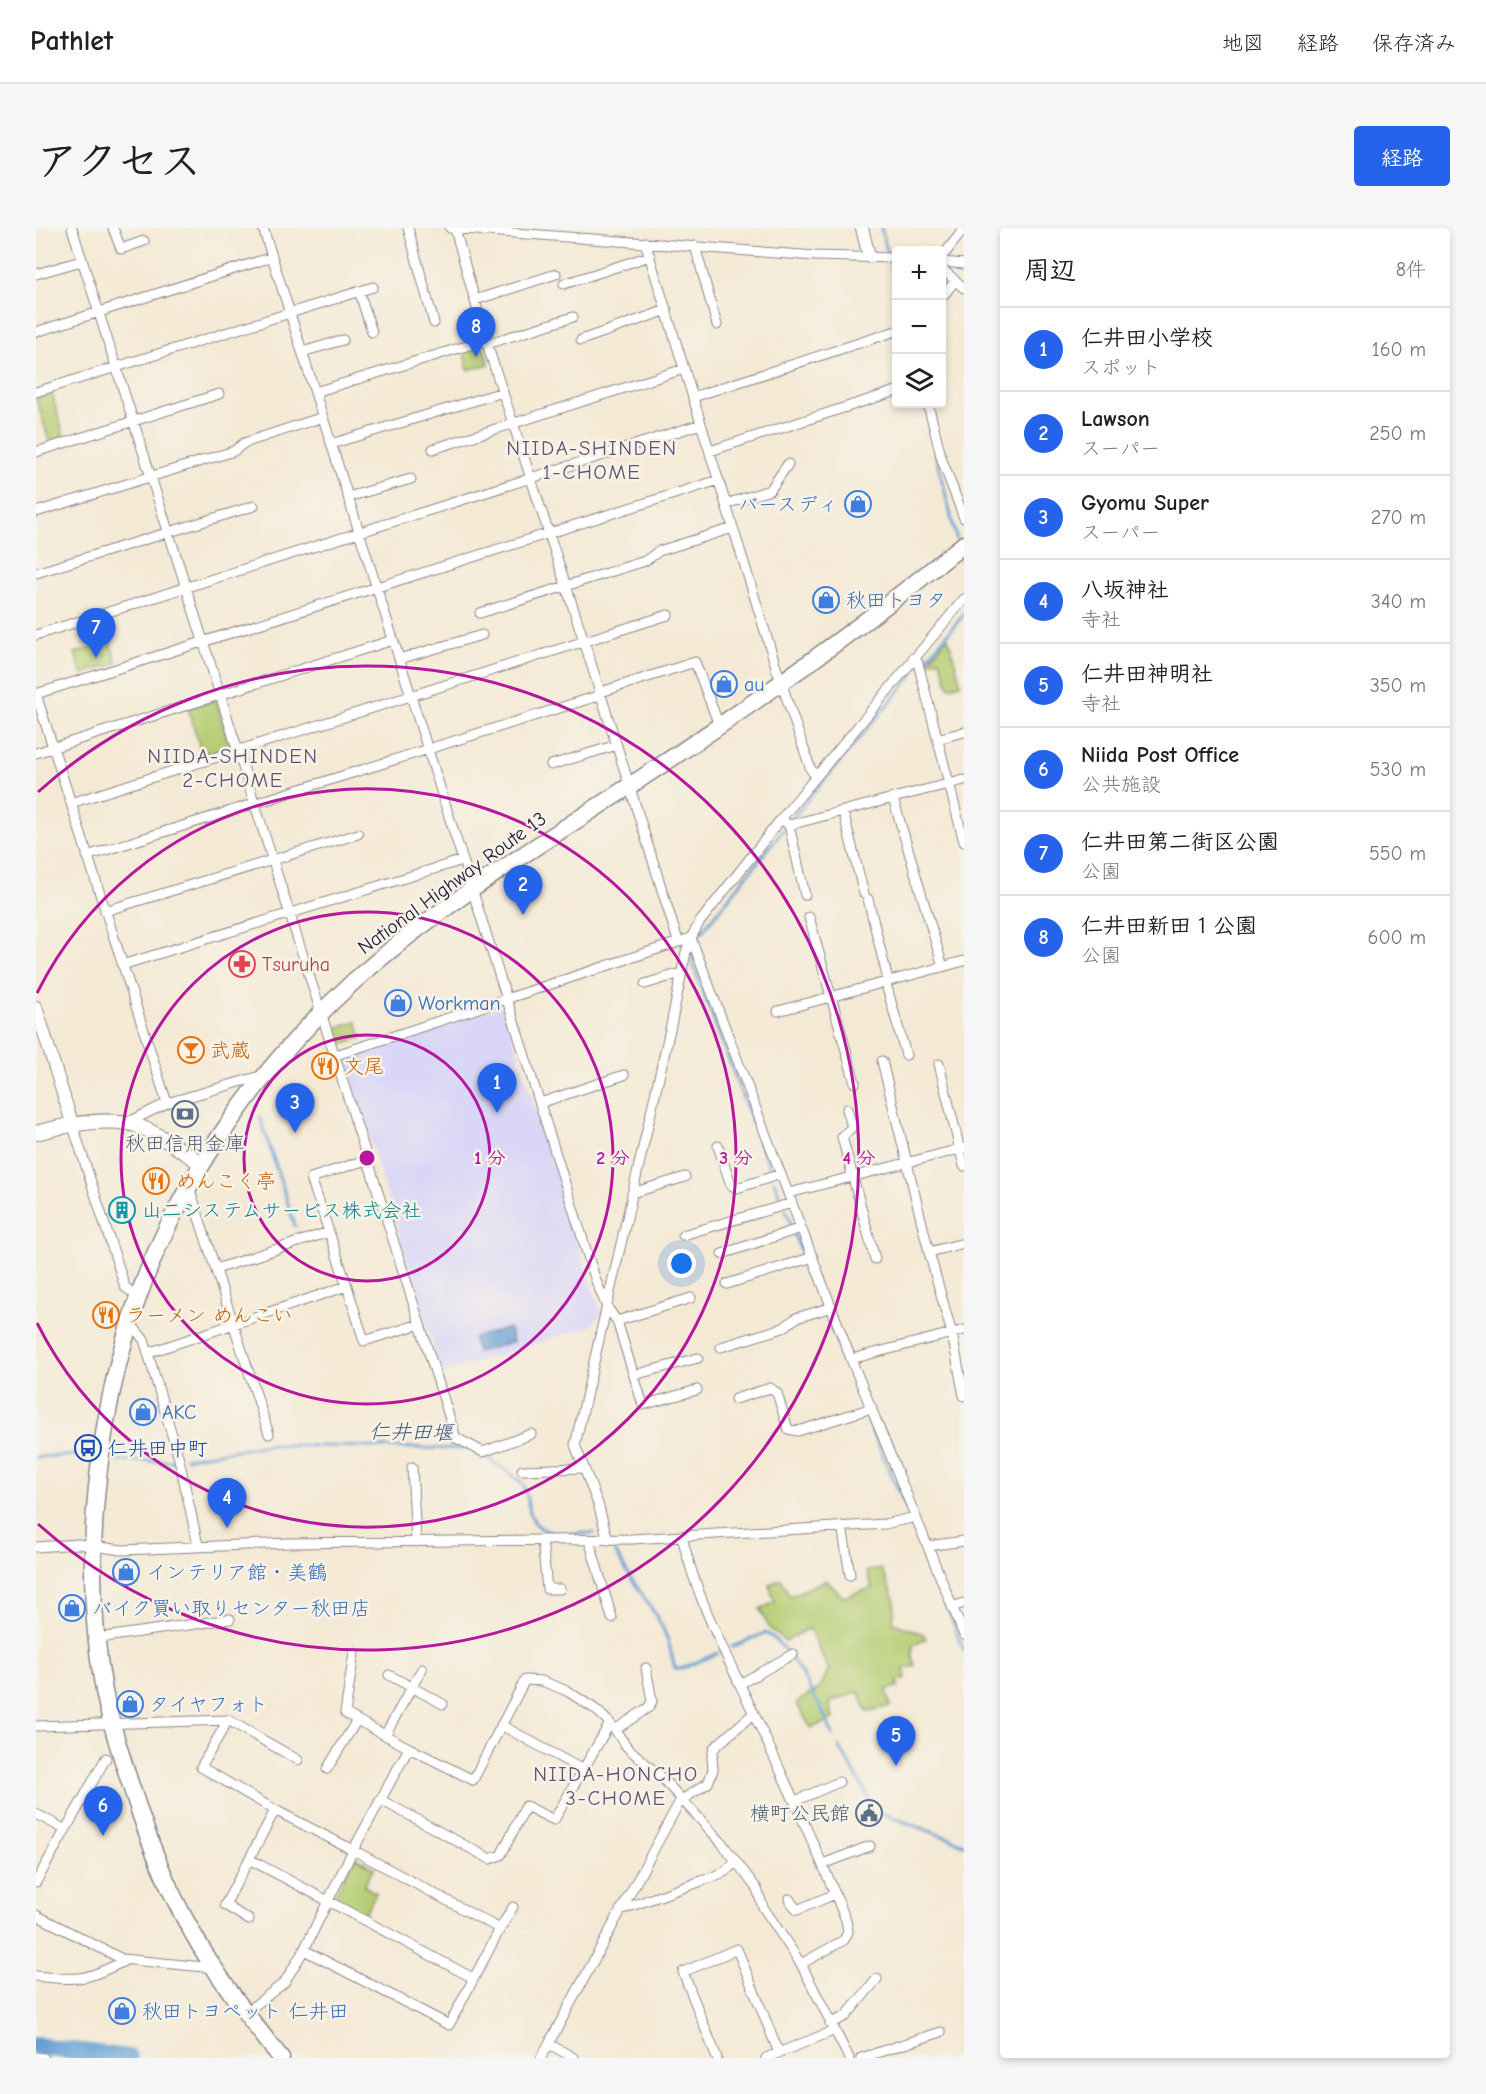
<!DOCTYPE html>
<html lang="ja">
<meta charset="utf-8">
<style>
:root{--surface:#fff;--page:#f6f6f6;--text:#202124;--muted:#757577;--line:#e0e0e0;--accent:#2563eb}
body{margin:0;font-family:"Comic Neue","Klee One",sans-serif;background:var(--page);color:var(--text)}
.controls{position:absolute;right:18px;top:18px;display:grid;overflow:hidden;border-radius:6px;box-shadow:0 3px 9px #0003}
.controls button{width:54px;height:54px;display:grid;place-items:center;padding:0;border:0;border-bottom:2px solid var(--line);background:var(--surface);color:var(--text);font:30px sans-serif}
.you{position:absolute;left:646px;top:1036px;width:21px;height:21px;margin:-15px;border:4px solid #fff;border-radius:50%;background:#1a73e8;box-shadow:0 0 0 9px #1a73e833}
.badge{display:grid;place-items:center;width:39px;height:39px;border-radius:50%;background:var(--accent);color:#fff;font-size:20px;font-weight:700}
.pin{position:absolute;translate:-50% -50px;filter:drop-shadow(0 2px 3px #0008)}
.pin::after{content:'';position:absolute;top:32px;width:21px;height:18px;background:inherit;clip-path:polygon(0 0,100% 0,50% 100%)}
.list{margin:0;padding:0;list-style:none}
h2{display:flex;justify-content:space-between;align-items:center;height:78px;margin:0;padding:0 24px;font-size:26px}
h2 small{font-size:20px;font-weight:400;color:var(--muted)}
.list li{display:grid;grid-template-columns:39px 1fr auto;gap:18px;align-items:center;box-sizing:border-box;height:84px;padding:0 24px;border-top:2px solid var(--line)}
.list b{display:block;font-size:22px;white-space:nowrap}
.list p{margin:0;font-size:20px;white-space:nowrap;color:var(--muted)}
.list em{font-size:20px;font-style:normal;color:var(--muted)}
.icon{flex:none;width:33px;height:33px;fill:none;stroke:currentColor;stroke-width:2;stroke-linecap:round;stroke-linejoin:round}
.map{position:relative;flex:none;width:928px;height:1830px;overflow:hidden;border-radius:6px}
header{display:flex;align-items:center;gap:36px;box-sizing:border-box;height:84px;padding:0 30px;background:var(--surface);border-bottom:2px solid var(--line)}
header strong{font-size:28px}
nav{display:flex;gap:33px;margin-inline-start:auto;font-size:21px}
.intro{display:flex;align-items:center;justify-content:space-between;box-sizing:border-box;height:144px;padding:0 36px}
h1{margin:0;font-size:42px}
.button{padding:15px 27px;border-radius:6px;background:var(--accent);color:#fff;font-size:21px;font-weight:700}
main{display:flex;gap:36px;padding:0 36px}
aside{flex:1;background:var(--surface);border-radius:6px;box-shadow:0 3px 9px #0003}
.map>svg:first-child{display:block}
.built{fill:#d9d6f7}
.green{fill:#b6ce73;stroke:#6c7857;stroke-width:1.5}
.water{fill:#659fd4;stroke:#446088;stroke-width:1.5}
.lines{fill:none;stroke-linecap:round;stroke-linejoin:round}
.stream{stroke:#659fd4;stroke-width:3}
.river{stroke:#659fd4;stroke-width:18}
.street-casing{stroke:#8b8688;stroke-width:11}
.secondary-casing{stroke:#8b8688;stroke-width:14}
.primary-casing{stroke:#8b8688;stroke-width:16}
.highway-casing{stroke:#8b8688;stroke-width:19}
.street{stroke:#fff;stroke-width:9}
.secondary{stroke:#fff;stroke-width:12}
.primary{stroke:#fff;stroke-width:14}
.highway{stroke:#fff;stroke-width:16}
.ring{fill:none;stroke:#b5179e;stroke-width:3}
.labels{text-anchor:middle;dominant-baseline:central;stroke-width:5;stroke-linejoin:round;paint-order:stroke}
.shop-label{font-size:20px;fill:#366cbe;stroke:#f7f3e8;text-anchor:start}
.street-label{font-size:20px;fill:#22223b;stroke:#f7f3e8}
.health-label{font-size:20px;fill:#be3a42;stroke:#f7f3e8;text-anchor:start}
.food-label{font-size:20px;fill:#c56008;stroke:#f7f3e8;text-anchor:start}
.service-label{font-size:20px;fill:#4e5e75;stroke:#f7f3e8}
.culture-label{font-size:20px;fill:#0d838f;stroke:#f7f3e8;text-anchor:start}
.transit-label{font-size:20px;fill:#164399;stroke:#f7f3e8;text-anchor:start}
.neighbourhood-label{font-size:21px;letter-spacing:1.5px;fill:#635374;stroke:#f7f3e8}
.water-label{font-size:21px;font-style:italic;fill:#3d5478;stroke:#f7f3e8}
.centre{fill:#b5179e;stroke:#f7f3e8;stroke-width:3}
.ring-label{font-size:18px;text-anchor:middle;font-weight:bold;fill:#b5179e;stroke:#f7f3e8;stroke-width:5;stroke-linejoin:round;paint-order:stroke}
</style>
<header>
<strong>Pathlet</strong>
<nav><a>地図</a><a>経路</a><a>保存済み</a></nav>
</header>
<div class="intro"><h1>アクセス</h1><a class="button">経路</a></div>
<main>
<div class="map">
<svg width="928" height="1830" viewBox="0 0 928 1830">
<rect width="100%" height="100%" fill="#f7f3e8"/>
<filter id="ink" filterUnits="userSpaceOnUse"><feTurbulence type="fractalNoise" baseFrequency=".0167" numOctaves="2"/><feDisplacementMap in="SourceGraphic" scale="12" xChannelSelector="R" yChannelSelector="G"/><feConvolveMatrix kernelMatrix="1 2 1 2 8 2 1 2 1" color-interpolation-filters="sRGB"/></filter>
<filter id="wash" filterUnits="userSpaceOnUse"><feTurbulence type="fractalNoise" baseFrequency=".008" numOctaves="4" result="noise"/><feDisplacementMap in="SourceGraphic" scale="24" xChannelSelector="R" yChannelSelector="G"/><feGaussianBlur stdDeviation="1.35" result="paint"/><feColorMatrix in="noise" values="0 0 0 0 0 0 0 0 0 0 0 0 0 0 0 0 0 1.4 0 .05"/><feComposite in="paint" operator="in"/></filter>
<g filter="url(#wash)">
<rect width="100%" height="100%" fill="#f4e9d4"/>
<path class="built" d="M467 778 565 1086 555 1098 406 1145 308 828Z"/>
<path class="green" d="M443 117 449 122 453 136 432 142 427 122Z
M16 165 28 209 13 213 0 170Z
M912 409 925 456 913 459 904 431 890 436Z
M74 414 81 435 46 446 39 425Z
M180 472 193 518 166 526 152 480Z
M321 794 326 810 302 817 297 801Z
M845 1340 859 1373 857 1395 888 1406 890 1411 877 1417 876 1428 879 1438 868 1441 870 1450 861 1454 863 1458 850 1462 855 1478 831 1484 823 1464 794 1474 797 1491 775 1500 760 1475 782 1461 793 1442 773 1400 749 1413 733 1400 724 1381 739 1374 733 1357 745 1351 754 1368 790 1352 807 1369 836 1360 831 1343Z
M319 1629 338 1640 328 1658 340 1665 328 1687 297 1670Z"/>
<path class="water" d="M473 1100 477 1114 441 1124 437 1110Z"/>
<g class="lines">
<path class="stream" d="M845 0 852 27
M854 33 860 60
M899 223 921 313
M924 325 928 341
M888 434 928 386
M756 591 878 445
M664 706 747 602
M655 732 735 944
M224 889 259 998
M738 953 747 975
M750 982 756 998
M758 1007 766 1025
M769 1035 783 1069
M790 1088 824 1169
M830 1190 871 1281
M446 1226C459 1238 476 1243 487 1257 492 1264 491 1276 494 1284 501 1312 534 1305 558 1305
M0 1229 45 1227
M150 1230 234 1217 431 1221
M80 1233H138
M577 1319C592 1352 620 1379 632 1413 635 1422 636 1431 639 1440L645 1441 682 1425
M895 1338 928 1423
M696 1419 729 1405C751 1412 788 1484 797 1507
M803 1518 834 1572 845 1585 928 1616"/>
<path class="river" d="M0 1818 93 1830"/>
</g>
</g>
<g filter="url(#ink)">
<g class="lines">
<defs>
<path id="street" d="M36 0 420 1210 447 1224 495 1206
M77 0 85 21 108 13
M227 0 560 1053 571 1079 581 1093 607 1177 661 1162
M372 0 398 95
M414 0 779 28 860 30
M419 1 451 116 548 413 642 713
M609 14 741 442 775 542 780 548
M659 18 681 97
M906 29 928 1
M906 34 928 36
M906 41 928 60
M0 46 45 33
M528 56 614 28
M323 63 336 104
M906 69 919 53
M439 72 520 46
M0 104 236 29
M545 112 631 82
M451 116 537 89
M266 124 307 112
M0 164 337 59
M279 164 450 112
M657 169 860 103
M892 176 906 232 928 290
M295 216 467 164
M397 221 648 141
M674 223 860 163
M0 224 183 166
M312 269 375 251
M690 276 734 262 752 236
M0 284 198 223 208 215 287 189
M0 345 218 278
M444 385 609 333 623 323 697 300
M0 407 665 196
M877 430 882 435 928 614
M363 431 446 407
M565 464 659 434 683 497
M0 466 683 252
M0 466 131 875
M901 511 928 504
M0 525 357 412
M515 537 581 517
M857 570 928 552
M35 575 632 387
M807 583 828 666
M749 594 753 597 769 667
M753 597 857 570 907 739
M51 628 565 467
M832 671 852 752
M69 683 322 606
M773 689 819 855
M86 737 427 632
M609 756 645 745
M850 756 870 827
M742 783 928 733
M300 827 655 710 815 1131 928 1407
M846 833 893 1024 928 1015
M903 836 928 938
M504 875 588 847
M811 881 816 899 806 909 839 1031
M36 895 89 1059 103 1070
M91 895 131 875 228 847
M682 918 695 957 701 960 745 946
M153 959 233 1206
M596 965 649 949
M753 965 928 920
M647 1007 756 975
M893 1024 916 1106 928 1168
M686 1026 765 1000
M180 1041 293 1004
M691 1056 777 1029
M311 1058 275 950 333 931
M581 1093 655 1070
M95 1096 108 1112 112 1125 143 1231 162 1317
M685 1119 747 1100 760 1090 796 1079
M112 1125 311 1058 328 1113 384 1096
M815 1131 928 1102
M598 1147 662 1130
M699 1171 734 1160 741 1165 752 1201 762 1203 836 1180
M376 1239 380 1314
M486 1242 548 1240
M806 1298 814 1347
M646 1308C660 1370 691 1429 718 1486 750 1554 781 1622 810 1692L812 1704 808 1712 765 1736 813 1830
M506 1312 511 1361H524
M553 1312 576 1390
M572 1312 562 1276 539 1217 635 797 650 724 655 710 663 695 745 591 928 371
M892 1318 928 1313
M0 1319 42 1316 86 1322 254 1315 596 1311 849 1296 880 1289
M916 1379 928 1375
M62 1410 194 1391
M318 1425 309 1485 321 1492
M353 1447 407 1476
M704 1456 757 1426
M192 1492 262 1532
M465 1497 547 1542
M0 1498 192 1492 165 1539 239 1582 317 1622 373 1520 321 1492 291 1541
M579 1502 613 1479 616 1473 610 1440
M349 1507 386 1441
M373 1520 437 1552 489 1452 506 1453 531 1463 559 1481 574 1495 591 1519 626 1550 686 1615 721 1661 727 1679 765 1736
M345 1572 454 1631 465 1627 490 1578 518 1592 574 1495
M759 1573 803 1554
M0 1586 28 1601
M317 1622 464 1701 413 1797 268 1722Z
M213 1631 437 1750
M787 1636 834 1618
M0 1654 70 1530
M753 1671 761 1682 799 1666
M584 1682 677 1649 690 1643 700 1633
M0 1687 86 1731 178 1740
M213 1692 189 1677 239 1582
M464 1701 477 1679
M0 1748C44 1753 51 1752 90 1732
M209 1785 248 1755 268 1722
M794 1796 810 1788 841 1751
M513 1816 538 1830
M0 1829 8 1830
M505 1830 644 1573 672 1555 677 1542 676 1529 678 1520 718 1485
M681 1830 647 1744 701 1721 743 1825
M730 1830 797 1803
M825 1830 905 1804"/>
<path id="secondary" d="M826 0 833 29
M0 779 36 895"/>
<path id="primary" d="M0 905C29 897 62 890 92 895 118 901 144 922 166 936"/>
<path id="highway" d="M245 1830C210 1787 176 1742 150 1693 128 1653 112 1610 98 1567 87 1533 75 1499 68 1463 40 1312 67 1123 138 986 182 900 245 820 316 755 400 679 500 619 595 557 710 482 822 402 928 316"/>
</defs>
<use href="#street" class="street-casing"/>
<use href="#secondary" class="secondary-casing"/>
<use href="#primary" class="primary-casing"/>
<use href="#highway" class="highway-casing"/>
<use href="#street" class="street"/>
<use href="#secondary" class="secondary"/>
<use href="#primary" class="primary"/>
<use href="#highway" class="highway"/>
</g>
</g>
<g class="ring">
<circle cx="331" cy="930" r="123"/>
<circle cx="331" cy="930" r="246"/>
<path d="M1 765A369 369 0 1 1 1 1095"/>
<path d="M2 564A492 492 0 1 1 2 1296"/>
</g>
<defs>
<symbol id="shop-ring" viewBox="-11 -11 22 22"><circle r="9.5" fill="#f7f3e8" stroke="#3f7fe0" stroke-width="1.5"/><path d="M-5-2.5h2.3a2.7 3.5 0 0 1 5.4 0H5L5.5 6h-11ZM-1.5-2.5h3a1.5 2.3 0 0 0-3 0Z" fill="#3f7fe0"/></symbol>
<symbol id="pharmacy-ring" viewBox="-11 -11 22 22"><circle r="9.5" fill="#f7f3e8" stroke="#e0444e" stroke-width="1.5"/><path d="M-2-6h4v4h4v4h-4v4h-4v-4h-4v-4h4Z" fill="#e0444e"/></symbol>
<symbol id="bar-ring" viewBox="-11 -11 22 22"><circle r="9.5" fill="#f7f3e8" stroke="#e8710a" stroke-width="1.5"/><path d="M-6-5H6L.8 .8V4.5H3.5V6h-7V4.5H-.8V.8Z" fill="#e8710a"/></symbol>
<symbol id="restaurant-ring" viewBox="-11 -11 22 22"><circle r="9.5" fill="#f7f3e8" stroke="#e8710a" stroke-width="1.5"/><path d="M-5-6h1v4h1v-4h1v4h1v-4h1v5L-1.5 .5V6h-2V.5L-5-1ZM5-6V6H3V1.5H1.5Q1.5-4 5-6Z" fill="#e8710a"/></symbol>
<symbol id="bank-ring" viewBox="-11 -11 22 22"><circle r="9.5" fill="#f7f3e8" stroke="#5c6f8a" stroke-width="1.5"/><path d="M-6-4H6V4H-6ZM0-2.3a2.3 2.3 0 1 0 0 4.6a2.3 2.3 0 1 0 0-4.6Z" fill="#5c6f8a"/></symbol>
<symbol id="building-ring" viewBox="-11 -11 22 22"><circle r="9.5" fill="#f7f3e8" stroke="#0f9aa8" stroke-width="1.5"/><path d="M-4-6H4V6H1V3H-1V6H-4ZM-2.5-4.3h1.7v1.8h-1.7ZM.8-4.3h1.7v1.8H.8ZM-2.5-1h1.7V.8h-1.7ZM.8-1h1.7V.8H.8Z" fill="#0f9aa8"/></symbol>
<symbol id="bus-ring" viewBox="-11 -11 22 22"><circle r="9.5" fill="#f7f3e8" stroke="#1a4fb4" stroke-width="1.5"/><path d="M-5-6H5V4H4V6H2V4H-2V6H-4V4H-5ZM-3.5-4V0h7V-4ZM-3.5 1.2v1.5H-2V1.2ZM2 1.2v1.5H3.5V1.2Z" fill="#1a4fb4"/></symbol>
<symbol id="civic-ring" viewBox="-11 -11 22 22"><circle r="9.5" fill="#f7f3e8" stroke="#5c6f8a" stroke-width="1.5"/><path d="M-.6-6.5H3V-4.5H.6V-3L4-1V1h2V6H-6V1h2V-1L-.6-3ZM-1.2 2.5V6h2.4V2.5Z" fill="#5c6f8a"/></symbol>
</defs>
<g fill-rule="evenodd">
<use href="#shop-ring" x="807" y="261" width="30" height="30"/>
<use href="#shop-ring" x="775" y="357" width="30" height="30"/>
<use href="#shop-ring" x="673" y="441" width="30" height="30"/>
<use href="#pharmacy-ring" x="191" y="721" width="30" height="30"/>
<use href="#shop-ring" x="347" y="760" width="30" height="30"/>
<use href="#bar-ring" x="140" y="807" width="30" height="30"/>
<use href="#restaurant-ring" x="274" y="823" width="30" height="30"/>
<use href="#bank-ring" x="134" y="871" width="30" height="30"/>
<use href="#restaurant-ring" x="105" y="938" width="30" height="30"/>
<use href="#building-ring" x="71" y="967" width="30" height="30"/>
<use href="#restaurant-ring" x="55" y="1072" width="30" height="30"/>
<use href="#shop-ring" x="92" y="1169" width="30" height="30"/>
<use href="#bus-ring" x="37" y="1205" width="30" height="30"/>
<use href="#shop-ring" x="75" y="1329" width="30" height="30"/>
<use href="#shop-ring" x="21" y="1365" width="30" height="30"/>
<use href="#shop-ring" x="79" y="1461" width="30" height="30"/>
<use href="#civic-ring" x="818" y="1570" width="30" height="30"/>
<use href="#shop-ring" x="71" y="1768" width="30" height="30"/>
</g>
<g class="labels">
<g class="shop-label">
<text x="802" y="276" text-anchor="end">バースディ</text>
<text x="810" y="372">秋田トヨタ</text>
<text x="708" y="456">au</text>
<text x="382" y="775">Workman</text>
<text x="126" y="1184">AKC</text>
<text x="110" y="1344">インテリア館・美鶴</text>
<text x="56" y="1380">バイク買い取りセンター秋田店</text>
<text x="113" y="1476">タイヤフォト</text>
<text x="106" y="1783">秋田トヨペット 仁井田</text>
</g>
<g class="street-label">
<text transform="translate(416 655) rotate(-36)">National Highway Route 13</text>
</g>
<g class="health-label">
<text x="226" y="736">Tsuruha</text>
</g>
<g class="food-label">
<text x="174" y="822">武蔵</text>
<text x="308" y="838">文尾</text>
<text x="140" y="953">めんこく亭</text>
<text x="90" y="1087">ラーメン めんこい</text>
</g>
<g class="service-label">
<text x="149" y="915">秋田信用金庫</text>
<text x="814" y="1585" text-anchor="end">横町公民館</text>
</g>
<g class="culture-label">
<text x="106" y="982">山二システムサービス株式会社</text>
</g>
<g class="transit-label">
<text x="72" y="1220">仁井田中町</text>
</g>
<g class="neighbourhood-label">
<text x="556" y="220">NIIDA-SHINDEN<tspan x="556" dy="24">1-CHOME</tspan></text>
<text x="197" y="528">NIIDA-SHINDEN<tspan x="197" dy="24">2-CHOME</tspan></text>
<text x="580" y="1546">NIIDA-HONCHO<tspan x="580" dy="24">3-CHOME</tspan></text>
</g>
<g class="water-label">
<text transform="translate(375 1204) rotate(1)">仁井田堰</text>
</g>
</g>
<circle cx="331" cy="930" r="9" class="centre"/>
<g class="ring-label">
<text x="454" y="936">1 分</text>
<text x="577" y="936">2 分</text>
<text x="700" y="936">3 分</text>
<text x="823" y="936">4 分</text>
</g>
</svg>
<div class="controls">
<button>+</button>
<button>−</button>
<button><svg class="icon" aria-label="layers" viewBox="0 0 24 24"><path d="M12 4l9 5-9 5-9-5zM3 14l9 5 9-5"/></svg></button>
</div>
<div class="you"></div>
<div class="pin badge" style="left:461px;top:885px">1</div>
<div class="pin badge" style="left:487px;top:687px">2</div>
<div class="pin badge" style="left:259px;top:905px">3</div>
<div class="pin badge" style="left:191px;top:1300px">4</div>
<div class="pin badge" style="left:860px;top:1538px">5</div>
<div class="pin badge" style="left:67px;top:1608px">6</div>
<div class="pin badge" style="left:60px;top:430px">7</div>
<div class="pin badge" style="left:440px;top:129px">8</div>
</div>
<aside>
<h2>周辺<small>8件</small></h2>
<ul class="list">
<li><span class="badge">1</span><div><b>仁井田小学校</b><p>スポット</p></div><em>160 m</em></li>
<li><span class="badge">2</span><div><b>Lawson</b><p>スーパー</p></div><em>250 m</em></li>
<li><span class="badge">3</span><div><b>Gyomu Super</b><p>スーパー</p></div><em>270 m</em></li>
<li><span class="badge">4</span><div><b>八坂神社</b><p>寺社</p></div><em>340 m</em></li>
<li><span class="badge">5</span><div><b>仁井田神明社</b><p>寺社</p></div><em>350 m</em></li>
<li><span class="badge">6</span><div><b>Niida Post Office</b><p>公共施設</p></div><em>530 m</em></li>
<li><span class="badge">7</span><div><b>仁井田第二街区公園</b><p>公園</p></div><em>550 m</em></li>
<li><span class="badge">8</span><div><b>仁井田新田１公園</b><p>公園</p></div><em>600 m</em></li>
</ul>
</aside>
</main>
